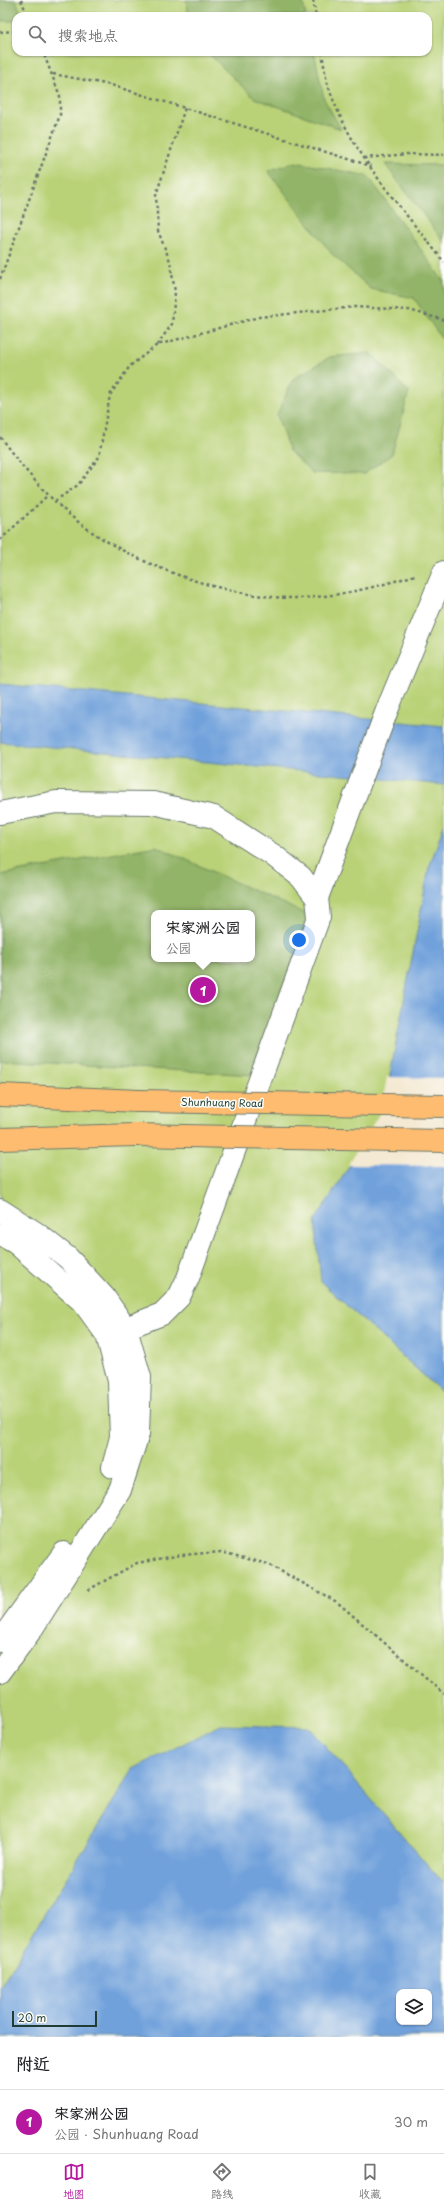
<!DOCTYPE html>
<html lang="zh">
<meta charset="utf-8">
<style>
:root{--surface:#fff;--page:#f2f2f2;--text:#202124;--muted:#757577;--line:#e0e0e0;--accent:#b5179e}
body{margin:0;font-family:"Playpen Sans","LXGW WenKai TC",sans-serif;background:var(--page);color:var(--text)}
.controls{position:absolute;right:12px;bottom:12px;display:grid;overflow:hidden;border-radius:8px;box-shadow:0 1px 3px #0004}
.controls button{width:36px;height:36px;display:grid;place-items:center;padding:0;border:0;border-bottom:1px solid var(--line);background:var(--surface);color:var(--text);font:20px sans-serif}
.scale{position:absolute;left:12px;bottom:10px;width:85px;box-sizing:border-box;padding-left:4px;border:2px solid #1f3d34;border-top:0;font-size:11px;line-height:14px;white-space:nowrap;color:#1f3d34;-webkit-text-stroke:3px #fdfcf7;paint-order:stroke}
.you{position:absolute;left:299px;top:940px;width:14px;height:14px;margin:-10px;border:3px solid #fff;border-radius:50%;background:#1a73e8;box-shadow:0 0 0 6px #1a73e833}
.badge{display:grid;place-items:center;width:26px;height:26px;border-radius:50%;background:var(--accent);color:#fff;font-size:13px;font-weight:700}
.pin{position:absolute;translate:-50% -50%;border:2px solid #fff;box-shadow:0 1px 4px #0006}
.popup{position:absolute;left:151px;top:910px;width:104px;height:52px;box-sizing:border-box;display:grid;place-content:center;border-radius:8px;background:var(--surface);filter:drop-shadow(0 1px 3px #0005);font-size:13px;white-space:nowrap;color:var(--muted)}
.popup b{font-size:15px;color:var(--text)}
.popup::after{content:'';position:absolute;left:50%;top:100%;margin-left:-8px;border:8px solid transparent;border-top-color:var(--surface)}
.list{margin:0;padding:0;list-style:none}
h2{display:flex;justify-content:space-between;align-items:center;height:52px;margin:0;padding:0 16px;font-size:17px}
h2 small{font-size:13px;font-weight:400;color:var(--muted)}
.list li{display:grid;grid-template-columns:26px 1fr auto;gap:12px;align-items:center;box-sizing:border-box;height:64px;padding:0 16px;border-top:1px solid var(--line)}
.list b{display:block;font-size:15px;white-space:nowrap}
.list p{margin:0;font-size:13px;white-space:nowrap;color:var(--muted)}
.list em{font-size:13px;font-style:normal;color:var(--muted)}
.icon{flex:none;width:22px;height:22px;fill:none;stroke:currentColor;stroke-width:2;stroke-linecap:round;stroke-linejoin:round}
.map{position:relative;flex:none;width:444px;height:2037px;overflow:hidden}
.search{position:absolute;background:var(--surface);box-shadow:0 1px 3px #0004;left:12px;right:12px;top:12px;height:44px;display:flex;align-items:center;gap:10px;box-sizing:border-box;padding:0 14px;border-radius:12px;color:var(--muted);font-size:15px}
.sheet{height:116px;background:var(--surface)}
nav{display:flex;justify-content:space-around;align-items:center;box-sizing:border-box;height:56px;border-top:1px solid var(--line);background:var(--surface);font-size:11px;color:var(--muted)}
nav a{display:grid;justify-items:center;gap:2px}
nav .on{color:var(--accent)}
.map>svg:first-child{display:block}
.green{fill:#b9d277;stroke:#6c8856;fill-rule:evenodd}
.forest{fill:#92b468;stroke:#58784e;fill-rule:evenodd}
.water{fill:#71a1db;stroke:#486f88;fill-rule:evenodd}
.pier{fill:#f4e9d3}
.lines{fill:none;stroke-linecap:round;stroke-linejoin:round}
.minor-casing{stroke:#6a796c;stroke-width:24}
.tertiary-casing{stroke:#6a796c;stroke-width:24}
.primary-casing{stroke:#6a796c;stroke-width:24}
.path{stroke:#6a796c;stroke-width:2.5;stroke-dasharray:3 3;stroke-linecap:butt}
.minor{stroke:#fff;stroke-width:22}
.tertiary{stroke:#fff;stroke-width:22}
.primary{stroke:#febc70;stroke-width:22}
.primary-bridge-casing{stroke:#6a796c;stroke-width:24;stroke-linecap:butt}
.primary-bridge{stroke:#febc70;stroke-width:22}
.labels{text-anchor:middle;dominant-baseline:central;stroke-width:3;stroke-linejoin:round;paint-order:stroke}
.street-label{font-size:10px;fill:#1f3d34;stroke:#fdfcf7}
</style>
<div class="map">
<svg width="444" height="2037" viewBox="0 0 444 2037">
<rect width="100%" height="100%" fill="#fdfcf7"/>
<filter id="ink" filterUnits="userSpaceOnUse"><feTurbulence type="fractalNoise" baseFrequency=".025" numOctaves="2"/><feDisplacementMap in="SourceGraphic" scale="8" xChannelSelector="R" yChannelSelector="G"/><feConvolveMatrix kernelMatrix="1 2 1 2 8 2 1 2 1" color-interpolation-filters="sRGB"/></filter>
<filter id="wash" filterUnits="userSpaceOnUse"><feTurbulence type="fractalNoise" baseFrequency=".012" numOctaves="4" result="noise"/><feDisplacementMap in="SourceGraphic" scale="16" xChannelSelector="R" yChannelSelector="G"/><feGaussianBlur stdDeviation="0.9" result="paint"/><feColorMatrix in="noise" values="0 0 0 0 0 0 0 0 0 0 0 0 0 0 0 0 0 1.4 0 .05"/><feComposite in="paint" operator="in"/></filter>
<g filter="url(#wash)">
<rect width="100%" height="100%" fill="#f4e9d3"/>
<path class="green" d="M0 0H444V825L429 868 383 1112 321 1282 444 1394V1884L309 1727 133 1769 0 1987ZM16 16H428V52H16ZM154 913H252V959H154Z"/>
<path class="forest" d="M0 0H16L22 16H16V21H0Z
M186 0H302L306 16H189Z
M207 52H314L324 99 341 129 254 98Z
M295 162 368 176 444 282V339L441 338 414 298 371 289 332 254 268 171Z
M385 164 444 165V242Z
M371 353 409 392 392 454 364 474 312 473 289 451 277 415 293 379 330 357Z
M156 846 308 915 253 1075 0 1060V875ZM154 913H252V959H154Z"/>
<path class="water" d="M0 684 444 726V785L0 742Z
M444 825V1394L321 1282 315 1221 383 1112 429 868Z
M221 1725 309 1727 444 1884V2037H0V1987L133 1769ZM399 1992H429V2022H399Z"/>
<path class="pier" d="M387 1077 444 1078V1166L348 1165 381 1111Z"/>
</g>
<g filter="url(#ink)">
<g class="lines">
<defs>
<path id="minor" d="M0 813 56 802 153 803 214 817 273 855 301 877 317 898 319 917 188 1278 179 1297 162 1314 108 1335
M317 898 387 710 444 572"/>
<path id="tertiary" d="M0 1210 36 1233 68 1258 104 1297 126 1329 140 1377 138 1434 120 1490 31 1630 0 1672
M0 1234 16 1243 83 1302 107 1335 119 1381 121 1437 113 1467
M0 1641 64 1553"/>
<path id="primary" d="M0 1095 139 1101
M0 1139 135 1135"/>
</defs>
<use href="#minor" class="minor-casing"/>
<use href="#tertiary" class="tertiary-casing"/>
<use href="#primary" class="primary-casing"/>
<path class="path" d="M21 0 28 16
M313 0 316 16
M0 32 16 31
M322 52C324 64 325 77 329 88 350 153 403 209 444 262
M53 74 111 85 371 166
M364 158 407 154 444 155
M0 279 60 115V96L43 52
M157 345 172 324 175 292 170 261 158 231 156 195 185 108
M0 437C21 466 44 493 71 516 125 562 225 599 297 598 337 597 377 587 415 575
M55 501 78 485 99 457 110 395 130 366 157 345 259 317 355 307 409 310 444 320
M0 540 48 495
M88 1590 137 1563 181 1555 221 1552 268 1564 337 1602 444 1694"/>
<use href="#minor" class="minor"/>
<use href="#tertiary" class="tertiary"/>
<use href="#primary" class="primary"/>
<defs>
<path id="primary-bridge" d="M139 1101 444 1106
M135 1135 444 1141"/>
</defs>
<use href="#primary-bridge" class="primary-bridge-casing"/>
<use href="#primary-bridge" class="primary-bridge"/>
</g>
</g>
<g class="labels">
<g class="street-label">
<text transform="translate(222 1102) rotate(1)">Shunhuang Road</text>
</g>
</g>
</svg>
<div class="controls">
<button><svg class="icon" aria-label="layers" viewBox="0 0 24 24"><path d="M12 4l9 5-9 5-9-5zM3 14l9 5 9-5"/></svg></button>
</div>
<div class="scale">20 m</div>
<div class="you"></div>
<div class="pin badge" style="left:203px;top:990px">1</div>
<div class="popup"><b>宋家洲公园</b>公园</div>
<div class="search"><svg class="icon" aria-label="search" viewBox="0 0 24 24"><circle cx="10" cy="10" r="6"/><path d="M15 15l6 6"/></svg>搜索地点</div>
</div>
<section class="sheet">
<h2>附近<small></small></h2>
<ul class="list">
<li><span class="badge">1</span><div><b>宋家洲公园</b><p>公园 · Shunhuang Road</p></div><em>30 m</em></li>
</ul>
</section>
<nav>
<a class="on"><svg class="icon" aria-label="map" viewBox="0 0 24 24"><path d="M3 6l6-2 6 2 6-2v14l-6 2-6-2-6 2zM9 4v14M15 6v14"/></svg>地图</a>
<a><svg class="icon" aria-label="directions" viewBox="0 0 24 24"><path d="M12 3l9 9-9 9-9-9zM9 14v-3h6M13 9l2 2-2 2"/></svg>路线</a>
<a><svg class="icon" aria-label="saved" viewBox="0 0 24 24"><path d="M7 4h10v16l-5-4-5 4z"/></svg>收藏</a>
</nav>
